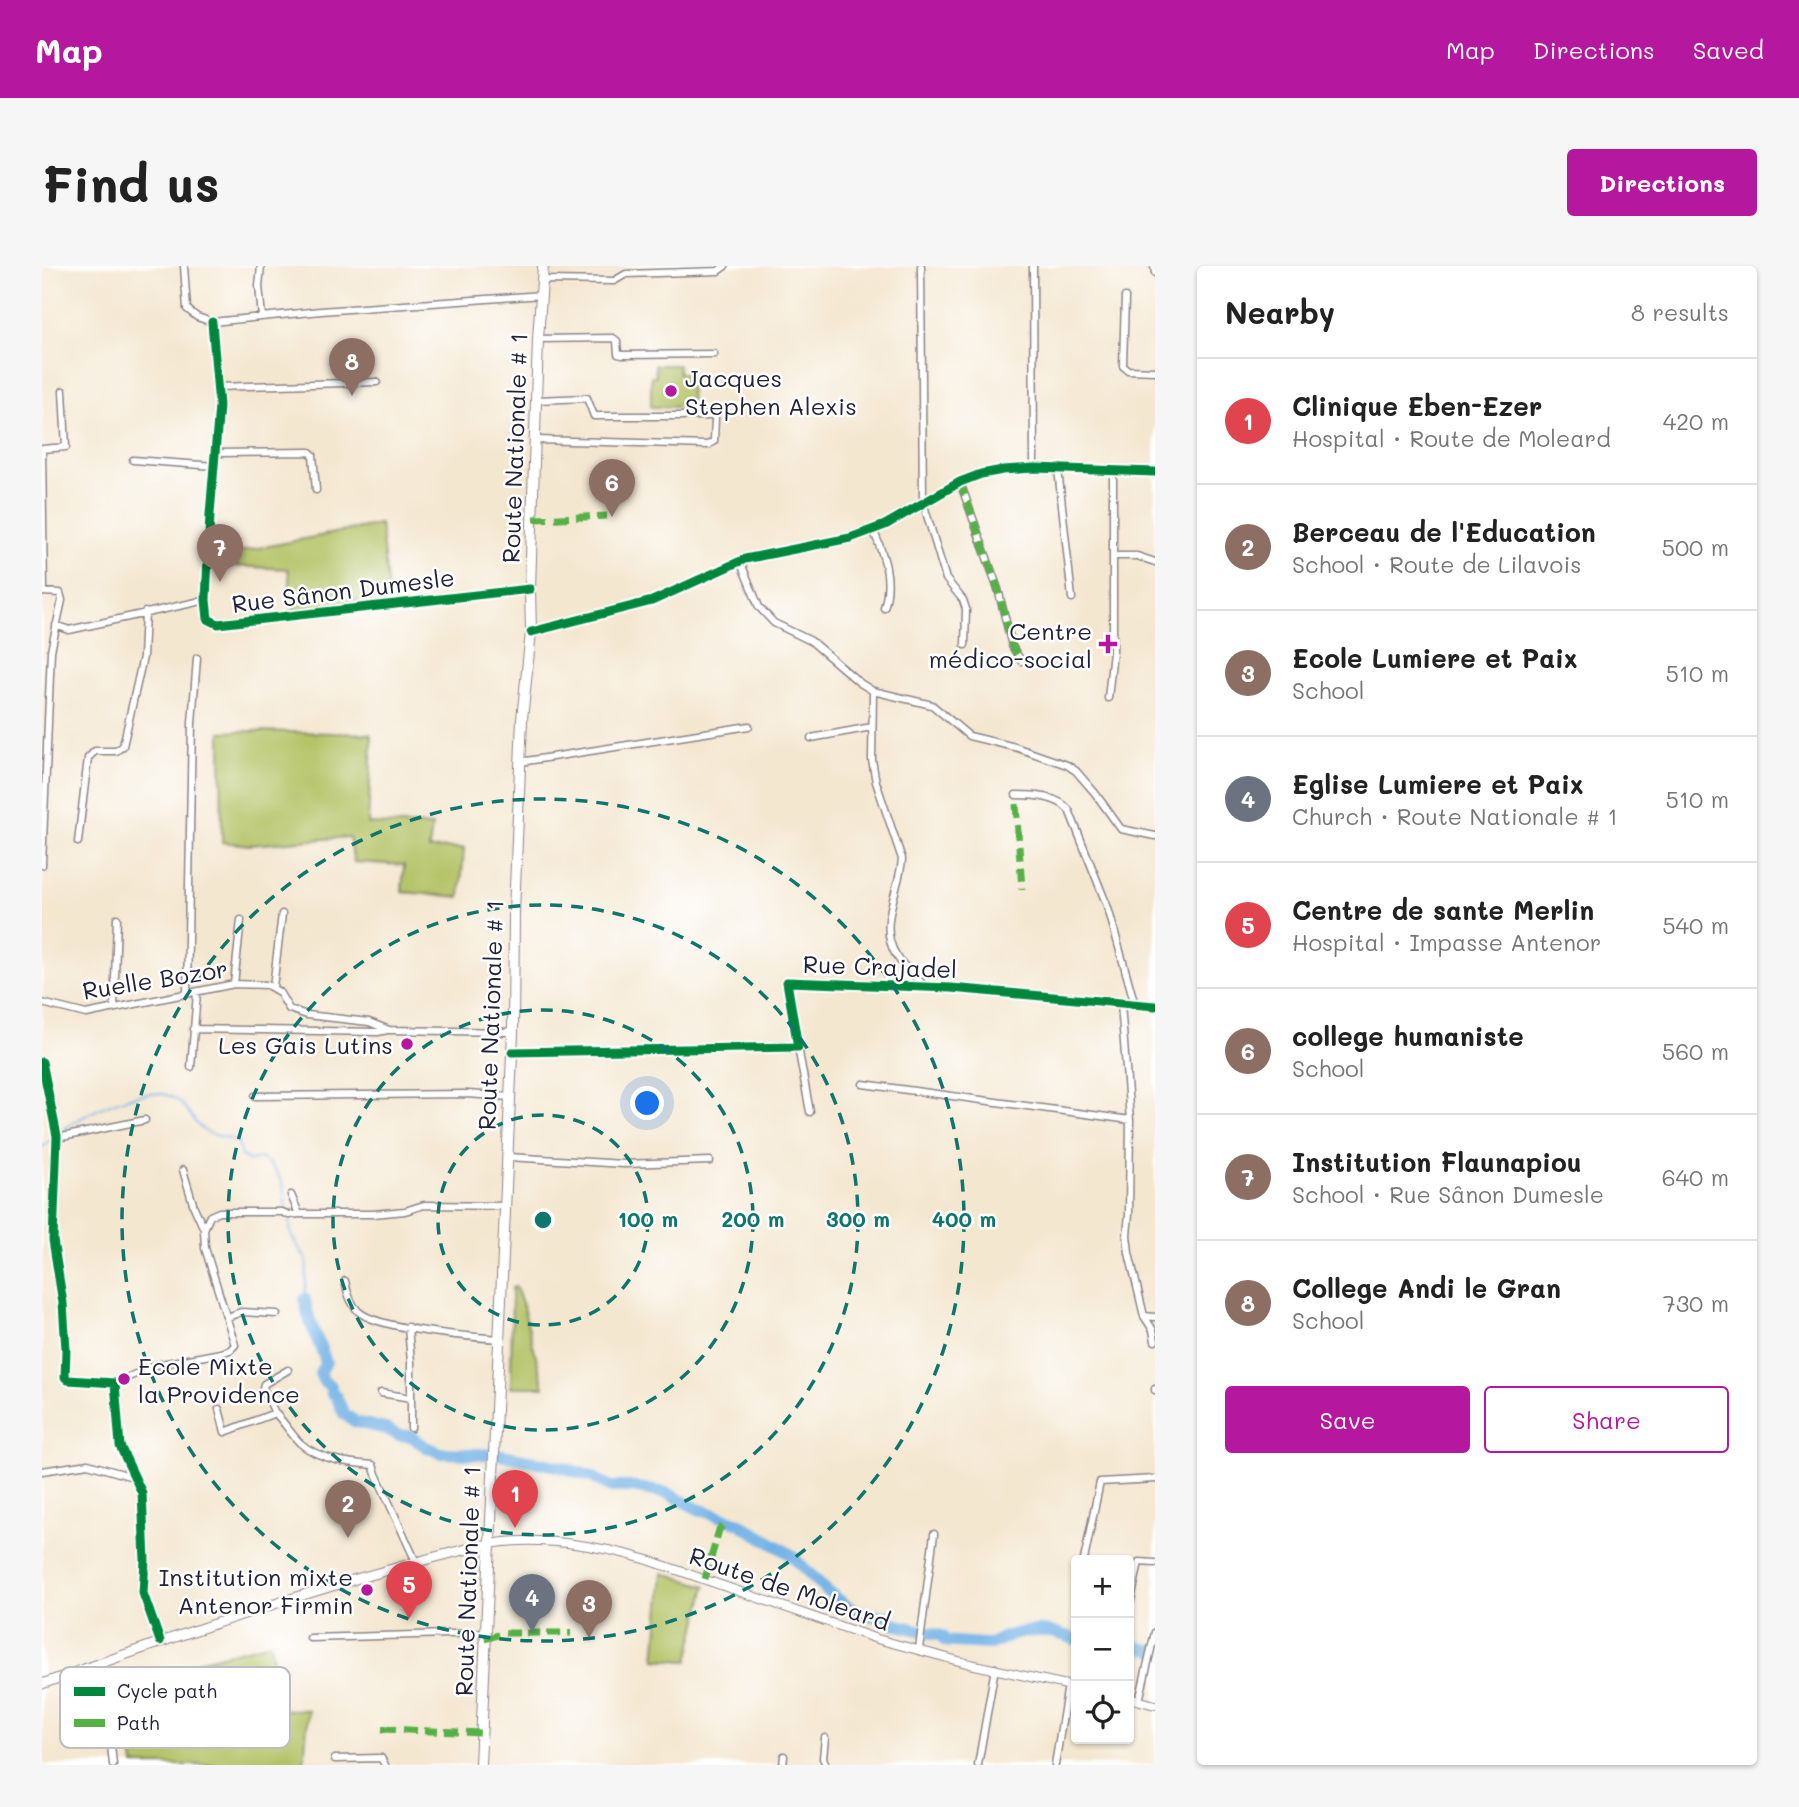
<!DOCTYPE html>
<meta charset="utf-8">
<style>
:root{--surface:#fff;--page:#f6f6f6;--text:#222;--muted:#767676;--line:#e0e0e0;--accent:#b5179e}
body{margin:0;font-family:Mali,sans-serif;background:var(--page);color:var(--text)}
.controls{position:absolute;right:21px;bottom:21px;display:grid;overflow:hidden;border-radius:7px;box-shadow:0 2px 5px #0004}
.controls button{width:63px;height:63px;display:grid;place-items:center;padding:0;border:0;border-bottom:2px solid var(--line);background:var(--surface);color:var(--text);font:35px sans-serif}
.you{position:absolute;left:606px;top:838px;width:24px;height:24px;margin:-18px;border:5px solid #fff;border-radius:50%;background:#1a73e8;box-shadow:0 0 0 10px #1a73e833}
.badge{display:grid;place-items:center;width:46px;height:46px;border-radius:50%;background:var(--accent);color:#fff;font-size:23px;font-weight:700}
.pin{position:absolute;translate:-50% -58px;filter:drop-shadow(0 2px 4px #0008)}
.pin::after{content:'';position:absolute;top:37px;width:24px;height:21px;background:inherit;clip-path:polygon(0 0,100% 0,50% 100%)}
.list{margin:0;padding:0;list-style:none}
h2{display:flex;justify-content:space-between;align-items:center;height:91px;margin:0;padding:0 28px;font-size:30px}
h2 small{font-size:23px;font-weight:400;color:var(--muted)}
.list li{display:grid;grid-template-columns:46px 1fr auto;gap:21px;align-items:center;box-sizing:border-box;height:126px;padding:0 28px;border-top:2px solid var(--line)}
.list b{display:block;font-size:26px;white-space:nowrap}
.list p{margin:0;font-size:23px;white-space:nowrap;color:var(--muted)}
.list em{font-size:23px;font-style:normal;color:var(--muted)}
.actions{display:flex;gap:14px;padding:21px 28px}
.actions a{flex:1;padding:16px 0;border:2px solid var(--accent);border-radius:7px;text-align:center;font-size:24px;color:var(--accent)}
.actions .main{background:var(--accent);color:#fff}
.icon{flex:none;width:38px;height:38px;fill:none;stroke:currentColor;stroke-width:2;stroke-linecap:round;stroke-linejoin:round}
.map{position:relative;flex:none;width:1113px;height:1499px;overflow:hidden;border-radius:7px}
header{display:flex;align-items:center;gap:42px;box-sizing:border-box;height:98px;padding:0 35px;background:var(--accent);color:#fff}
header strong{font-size:33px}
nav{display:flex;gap:38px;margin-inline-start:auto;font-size:24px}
.intro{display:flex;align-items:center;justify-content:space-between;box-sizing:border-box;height:168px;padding:0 42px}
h1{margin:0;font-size:49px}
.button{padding:18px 32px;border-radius:7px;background:var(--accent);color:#fff;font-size:24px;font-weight:700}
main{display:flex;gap:42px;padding:0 42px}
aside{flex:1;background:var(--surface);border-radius:7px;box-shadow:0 2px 5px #0004}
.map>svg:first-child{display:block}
.green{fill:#b4c366;stroke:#6b7250;stroke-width:2}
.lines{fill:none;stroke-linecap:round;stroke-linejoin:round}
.stream{stroke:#73b2e6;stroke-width:2}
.river{stroke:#73b2e6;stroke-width:12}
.minor-casing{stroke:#8b8486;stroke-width:9}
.tertiary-casing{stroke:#8b8486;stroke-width:10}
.secondary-casing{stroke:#8b8486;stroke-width:11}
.primary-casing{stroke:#8b8486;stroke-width:12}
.minor{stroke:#fff;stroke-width:6}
.tertiary{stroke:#fff;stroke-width:8}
.secondary{stroke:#fff;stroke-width:9}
.primary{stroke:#fff;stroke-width:10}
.quiet{stroke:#55b146;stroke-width:7;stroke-dasharray:14 7;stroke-linecap:butt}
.cycleway-casing{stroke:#fff;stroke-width:13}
.cycleway{stroke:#00873e;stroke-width:9}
.ring{fill:none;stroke:#0f766e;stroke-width:3.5;stroke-dasharray:12 9}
.poi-dot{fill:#b5179e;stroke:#fff;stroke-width:2.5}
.labels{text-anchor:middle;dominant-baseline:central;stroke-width:5;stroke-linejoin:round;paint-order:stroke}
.poi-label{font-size:24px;fill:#22223b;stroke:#fff;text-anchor:end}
.street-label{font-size:24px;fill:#22223b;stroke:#fff}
.key{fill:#fff;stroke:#bdbdc4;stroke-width:2}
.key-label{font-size:19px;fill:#22223b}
.centre{fill:#0f766e;stroke:#fff;stroke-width:3.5}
.ring-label{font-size:21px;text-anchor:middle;font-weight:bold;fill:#0f766e;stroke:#fff;stroke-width:5;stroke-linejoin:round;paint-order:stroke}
</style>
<header>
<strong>Map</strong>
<nav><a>Map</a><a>Directions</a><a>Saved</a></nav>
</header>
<div class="intro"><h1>Find us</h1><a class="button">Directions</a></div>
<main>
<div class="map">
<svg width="1113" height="1499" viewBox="0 0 1113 1499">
<rect width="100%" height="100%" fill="#fff"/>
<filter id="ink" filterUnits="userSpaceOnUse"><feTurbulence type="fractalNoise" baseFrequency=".0143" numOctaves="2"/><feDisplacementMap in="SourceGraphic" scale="14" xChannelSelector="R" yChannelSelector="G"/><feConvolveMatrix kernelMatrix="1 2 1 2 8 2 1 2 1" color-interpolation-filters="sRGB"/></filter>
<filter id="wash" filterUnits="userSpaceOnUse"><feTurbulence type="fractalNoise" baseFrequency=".00686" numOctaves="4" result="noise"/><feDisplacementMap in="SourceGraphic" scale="28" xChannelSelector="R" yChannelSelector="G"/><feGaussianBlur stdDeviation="1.57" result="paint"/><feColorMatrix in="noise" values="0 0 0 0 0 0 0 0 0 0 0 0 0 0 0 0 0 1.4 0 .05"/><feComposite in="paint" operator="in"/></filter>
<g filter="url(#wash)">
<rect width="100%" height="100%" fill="#f4e7d0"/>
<path class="green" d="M613 99H636L637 108 649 107 648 141H609V110H614Z
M338 258 347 330 251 344 246 303 171 299V291Z
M212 465 328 468 330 473 326 558 390 560 387 583 422 582 418 631 360 626 362 599 312 596 307 571 208 579 180 576 179 466Z
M473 1020 480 1037 502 1121H469L470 1022Z
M621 1307 664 1320 646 1395 613 1393Z
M228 1377 237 1424 164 1437 156 1395Z
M131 1442 266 1444 262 1499H92L90 1485 134 1482Z"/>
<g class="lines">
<path class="stream" d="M17 867C39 848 104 816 132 832 147 841 150 856 161 864 172 871 185 870 196 876L199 890 209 895 219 892C237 904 245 920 243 942L245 945
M0 881 13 871
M247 950 249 969 265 995 263 1033"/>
<path class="river" d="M263 1033C265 1055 277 1075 284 1096L278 1107 282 1116 289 1120V1126L294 1130 302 1148 314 1156 344 1163 356 1169 369 1170 384 1181 399 1187 462 1189 519 1201 548 1210 569 1221H590L625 1227 656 1243 695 1256 748 1288 785 1325 808 1342 831 1350H844L852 1358 900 1370 903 1375C906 1376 945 1378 948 1378 953 1377 958 1373 963 1371 989 1362 1010 1363 1034 1374
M1087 1379 1113 1385"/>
</g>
</g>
<g filter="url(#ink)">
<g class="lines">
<defs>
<path id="minor" d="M142 0 145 43 155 51 170 56 279 45 500 29
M219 0 217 20 220 51
M879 0 881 236 904 313 921 334 924 343 923 379
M991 0 992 202
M1112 0 1113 7
M500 14 572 15 584 8 676 5 683 0
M1083 31 1081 100 1086 104 1113 105
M170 56 177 140 168 248 164 334 166 353 176 358 488 323
M496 73 571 72 575 75 576 88 580 89 672 88
M175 121 335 116
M495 174 666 179 672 175 673 152 671 150H552L545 132 495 134
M174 187 268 186 271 189 274 224
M91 194 173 200
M1016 203 1030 332
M918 216 956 323 970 380 979 395
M831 263C842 290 851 313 842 342
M1071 290H1095L1113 296
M698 295 717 341 732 357 769 375 818 417 831 425 890 439 927 470 973 481 1025 499 1034 505 1053 527 1079 563 1113 570
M2 325 0 183 24 181 21 125
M0 326 18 327 20 334 9 385 0 599
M14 359 27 364 164 334
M831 425 830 494 834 516 860 593C858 624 835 659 854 689 861 701 874 711 884 721
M1066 432 1071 386V204
M769 472 830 461
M478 496 707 460
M974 529C991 529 1016 530 1027 544L1066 642 1093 739
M36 576 46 492 53 485H74L81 480 101 391 103 346
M192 718 199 654
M231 721 240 648
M145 728 150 457 155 392
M0 737 44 748 192 718 225 719 237 726 247 743 265 749 327 756 347 764 471 766
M1079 738 1088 854 1087 948 1085 969 1087 987 1102 1050 1111 1064 1113 1075
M72 742 75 652
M151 763 336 766 345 764
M756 781 768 846
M470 786 756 781 745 716 909 722 1113 740
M0 796 15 870 11 974 21 1037 24 1084 23 1111 26 1114 73 1117 78 1180 100 1227 103 1294 101 1327 118 1375
M149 801 155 727
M821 818 1088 854
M213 830 425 828 468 831
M15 872 103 854
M466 891 582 898 668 895
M141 904 152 941 162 963
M249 929 257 948H331L363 945 382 939 463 940
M303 1015C305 1026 308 1037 316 1045 334 1063 430 1071 457 1073
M1102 1050 1113 1051
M186 1051 199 1046 235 1048
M366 1061 369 1096V1162
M73 1117 114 1099 179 1087 188 1084 193 1079 163 982 162 963 168 950 177 946H240L247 949 257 948
M1113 1123V1124
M339 1127 369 1132
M177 1143 183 1166 233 1147C242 1156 249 1168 258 1177 277 1194 307 1197 331 1199L334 1208 374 1296
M233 1147 221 1122 222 1118 246 1104
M0 1205 46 1198 91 1211
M1042 1294 1058 1216 1113 1213
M1088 1338 1097 1296 1113 1297
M268 1372 444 1367
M877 1383 892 1268
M55 1398 64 1429 71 1499
M1097 1435 1113 1366
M783 1472 781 1492 784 1499
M293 1493 339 1492 343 1499
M741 1499 742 1490
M936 1499 953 1402
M1013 1499 1026 1419"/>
<path id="tertiary" d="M489 366 610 335 703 293 808 272 843 259 918 216 939 208 961 204 992 202 1113 206
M448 1278C497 1269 558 1280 606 1294L835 1373 928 1398 1034 1421
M1087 1432 1113 1439"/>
<path id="secondary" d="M0 1418C104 1381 208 1344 314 1313 359 1301 403 1287 448 1278"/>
<path id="primary" d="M438 1499 471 766 472 646 480 453 489 366 488 323 496 73 501 0"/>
</defs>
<use href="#minor" class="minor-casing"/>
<use href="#tertiary" class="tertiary-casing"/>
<use href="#secondary" class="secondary-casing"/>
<use href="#primary" class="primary-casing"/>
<use href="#minor" class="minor"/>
<use href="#tertiary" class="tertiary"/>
<use href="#secondary" class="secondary"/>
<use href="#primary" class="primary"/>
<path class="quiet" d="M918 216 956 323 970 380 979 395
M492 253 565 250
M974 538 980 623
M663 1313 677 1264 684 1255
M443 1373 463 1367H529
M340 1463 440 1467"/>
<defs>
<path id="cycleway" d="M170 56 177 140 168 248 164 334 166 353 176 358 488 323
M489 366 610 335 703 293 808 272 843 259 918 216 939 208 961 204 992 202 1113 206
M470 786 756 781 745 716 909 722 1113 740
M0 796 15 870 11 974 21 1037 24 1084 23 1111 26 1114 73 1117 78 1180 100 1227 103 1294 101 1327 118 1375"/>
</defs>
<use href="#cycleway" class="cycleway-casing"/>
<use href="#cycleway" class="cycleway"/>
</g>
</g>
<g class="ring">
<circle cx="501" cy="954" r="105"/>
<circle cx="501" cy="954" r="210"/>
<circle cx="501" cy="954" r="315"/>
<circle cx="501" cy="954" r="421"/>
</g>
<g class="poi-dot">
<circle cx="629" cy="125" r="7"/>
<path d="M1062.5 367.5h7v7h7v7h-7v7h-7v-7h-7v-7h7z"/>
<circle cx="365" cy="778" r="7"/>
<circle cx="82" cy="1113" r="7"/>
<circle cx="325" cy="1324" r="7"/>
</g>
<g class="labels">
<g class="poi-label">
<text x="643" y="111" text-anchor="start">Jacques<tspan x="643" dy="28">Stephen Alexis</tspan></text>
<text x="1050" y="364">Centre<tspan x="1050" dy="28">médico-social</tspan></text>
<text x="351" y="778">Les Gais Lutins</text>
<text x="96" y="1099" text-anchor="start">Ecole Mixte<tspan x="96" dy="28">la Providence</tspan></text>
<text x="311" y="1310">Institution mixte<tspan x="311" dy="28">Antenor Firmin</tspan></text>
</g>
<g class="street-label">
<text transform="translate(472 182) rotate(-88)">Route Nationale # 1</text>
<text transform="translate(301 324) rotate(-7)">Rue Sânon Dumesle</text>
<text transform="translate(838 700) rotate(2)">Rue Crajadel</text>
<text transform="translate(113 713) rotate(-9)">Ruelle Bozor</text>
<text transform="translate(448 749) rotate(-88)">Route Nationale # 1</text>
<text transform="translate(425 1315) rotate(-88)">Route Nationale # 1</text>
<text transform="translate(748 1322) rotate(19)">Route de Moleard</text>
</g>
</g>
<rect x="18" y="1401" width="230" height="81" rx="10" class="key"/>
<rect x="32" y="1421" width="31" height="9" fill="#00873e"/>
<rect x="32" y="1453" width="31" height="8" fill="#55b146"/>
<g class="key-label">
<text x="75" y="1432">Cycle path</text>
<text x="75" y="1464">Path</text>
</g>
<circle cx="501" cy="954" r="10" class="centre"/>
<g class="ring-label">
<text x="606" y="961">100 m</text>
<text x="711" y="961">200 m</text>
<text x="816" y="961">300 m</text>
<text x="922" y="961">400 m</text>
</g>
</svg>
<div class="controls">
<button>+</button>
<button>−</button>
<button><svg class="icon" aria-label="locate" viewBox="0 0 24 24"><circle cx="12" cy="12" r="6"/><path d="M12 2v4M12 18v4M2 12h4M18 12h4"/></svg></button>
</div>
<div class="you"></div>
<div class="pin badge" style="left:473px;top:1262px;background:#e0444e">1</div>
<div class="pin badge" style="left:306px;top:1272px;background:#8d6e63">2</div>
<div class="pin badge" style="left:547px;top:1372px;background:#8d6e63">3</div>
<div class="pin badge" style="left:490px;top:1366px;background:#6b7280">4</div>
<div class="pin badge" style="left:367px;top:1353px;background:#e0444e">5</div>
<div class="pin badge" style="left:570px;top:251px;background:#8d6e63">6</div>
<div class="pin badge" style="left:178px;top:316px;background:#8d6e63">7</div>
<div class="pin badge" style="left:310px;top:130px;background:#8d6e63">8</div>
</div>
<aside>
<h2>Nearby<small>8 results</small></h2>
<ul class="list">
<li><span class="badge" style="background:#e0444e">1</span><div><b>Clinique Eben-Ezer</b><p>Hospital · Route de Moleard</p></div><em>420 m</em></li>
<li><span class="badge" style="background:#8d6e63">2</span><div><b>Berceau de l'Education</b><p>School · Route de Lilavois</p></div><em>500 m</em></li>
<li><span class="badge" style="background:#8d6e63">3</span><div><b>Ecole Lumiere et Paix</b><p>School</p></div><em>510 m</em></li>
<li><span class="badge" style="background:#6b7280">4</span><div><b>Eglise Lumiere et Paix</b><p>Church · Route Nationale # 1</p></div><em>510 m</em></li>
<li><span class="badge" style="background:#e0444e">5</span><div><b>Centre de sante Merlin</b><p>Hospital · Impasse Antenor</p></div><em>540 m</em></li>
<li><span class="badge" style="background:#8d6e63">6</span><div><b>college humaniste</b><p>School</p></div><em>560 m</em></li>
<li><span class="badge" style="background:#8d6e63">7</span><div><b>Institution Flaunapiou</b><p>School · Rue Sânon Dumesle</p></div><em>640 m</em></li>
<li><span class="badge" style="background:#8d6e63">8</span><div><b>College Andi le Gran</b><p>School</p></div><em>730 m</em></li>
</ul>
<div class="actions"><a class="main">Save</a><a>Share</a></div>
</aside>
</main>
